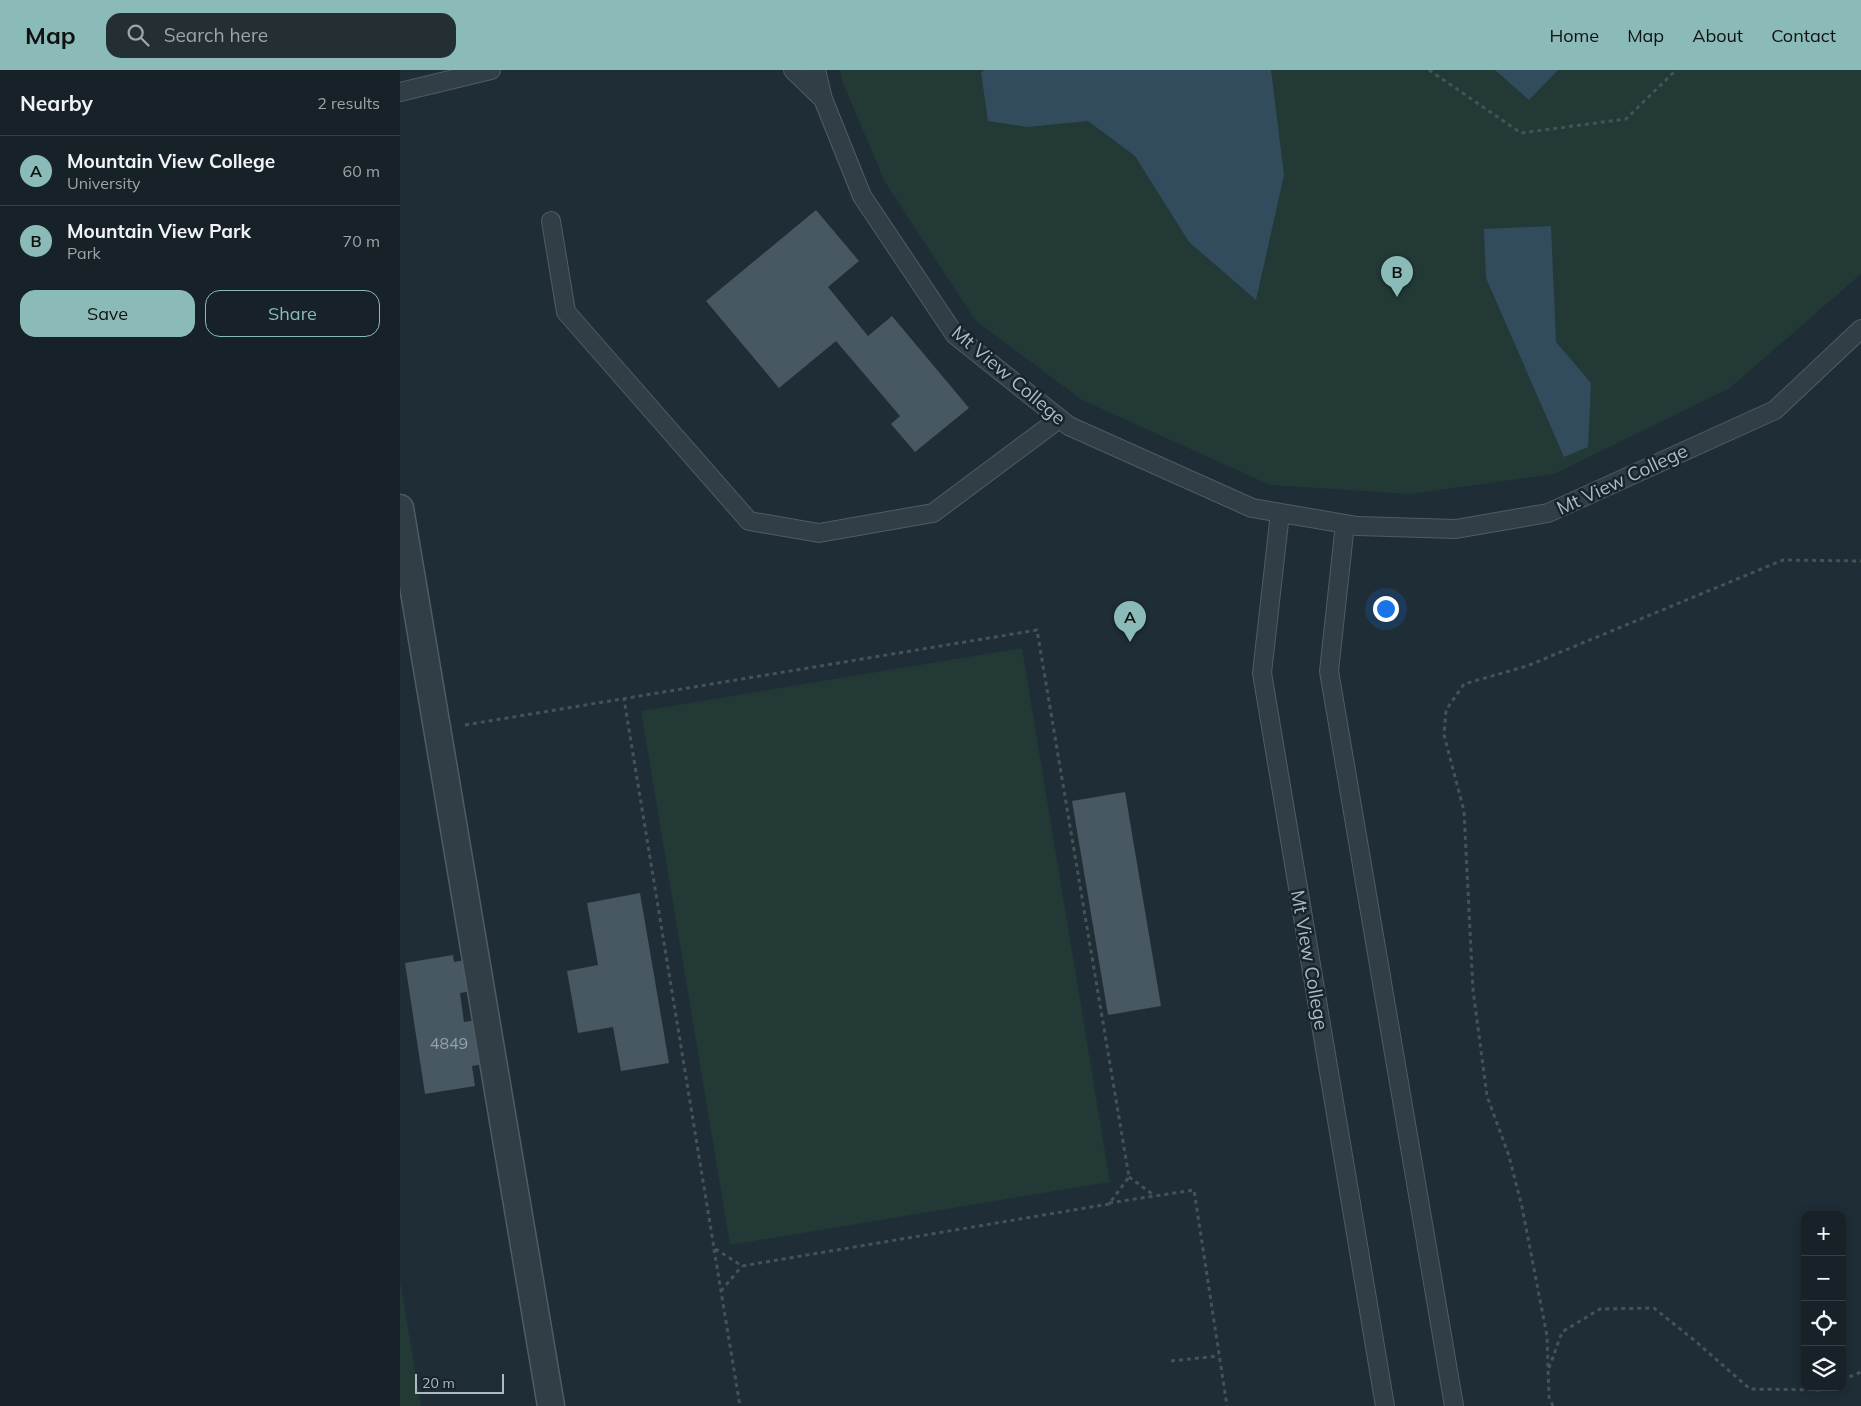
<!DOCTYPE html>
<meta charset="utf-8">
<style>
:root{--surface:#172228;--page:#242f34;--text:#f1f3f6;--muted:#9ea4a8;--line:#363f45;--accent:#8bbbb9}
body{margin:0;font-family:Mulish,sans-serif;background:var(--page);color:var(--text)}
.controls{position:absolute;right:15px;bottom:15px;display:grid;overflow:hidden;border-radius:10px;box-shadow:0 2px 12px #0003}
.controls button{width:45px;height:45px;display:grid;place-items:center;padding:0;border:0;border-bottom:1px solid var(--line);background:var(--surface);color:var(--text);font:25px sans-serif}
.scale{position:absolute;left:15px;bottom:12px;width:89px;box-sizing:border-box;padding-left:5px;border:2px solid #acbac4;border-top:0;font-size:14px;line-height:18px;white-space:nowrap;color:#acbac4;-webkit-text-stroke:4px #18232b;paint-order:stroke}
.you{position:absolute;left:985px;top:538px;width:18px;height:18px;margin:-12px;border:4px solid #fff;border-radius:50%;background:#1a73e8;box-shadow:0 0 0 8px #1a73e833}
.badge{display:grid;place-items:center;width:32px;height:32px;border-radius:50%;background:var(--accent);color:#111;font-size:16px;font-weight:700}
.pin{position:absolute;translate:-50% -41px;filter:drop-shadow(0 1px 2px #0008)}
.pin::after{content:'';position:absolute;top:26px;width:18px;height:15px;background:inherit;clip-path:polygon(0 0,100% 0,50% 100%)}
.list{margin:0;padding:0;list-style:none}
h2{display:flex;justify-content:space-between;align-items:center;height:65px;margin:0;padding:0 20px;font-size:21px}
h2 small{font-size:16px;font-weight:400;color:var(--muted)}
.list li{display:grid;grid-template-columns:32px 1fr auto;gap:15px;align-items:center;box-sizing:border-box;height:70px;padding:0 20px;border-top:1px solid var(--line)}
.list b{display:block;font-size:19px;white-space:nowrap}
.list p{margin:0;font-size:16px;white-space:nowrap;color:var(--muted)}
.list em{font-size:16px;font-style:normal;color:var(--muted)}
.actions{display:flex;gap:10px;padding:15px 20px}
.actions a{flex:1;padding:11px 0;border:1px solid var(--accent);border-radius:15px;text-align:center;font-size:18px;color:var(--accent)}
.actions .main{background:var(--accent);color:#111}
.icon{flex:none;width:28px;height:28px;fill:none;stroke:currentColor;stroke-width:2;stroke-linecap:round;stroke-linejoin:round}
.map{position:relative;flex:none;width:1461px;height:1336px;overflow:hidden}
header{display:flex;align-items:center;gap:30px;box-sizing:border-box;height:70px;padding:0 25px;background:var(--accent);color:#111}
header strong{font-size:24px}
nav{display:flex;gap:28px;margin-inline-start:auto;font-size:18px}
.search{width:350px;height:45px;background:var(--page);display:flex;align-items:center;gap:12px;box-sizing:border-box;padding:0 18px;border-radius:15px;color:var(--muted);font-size:19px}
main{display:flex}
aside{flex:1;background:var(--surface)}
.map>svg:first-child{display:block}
.green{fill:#223936}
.water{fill:#324c5e}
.building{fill:#475862}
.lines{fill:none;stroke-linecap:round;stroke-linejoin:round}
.service-casing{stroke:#505c65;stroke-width:20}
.pedestrian-casing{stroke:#505c65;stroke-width:29}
.path{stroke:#405654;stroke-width:3;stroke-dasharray:4 4;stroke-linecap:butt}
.service{stroke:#323e46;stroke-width:18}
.pedestrian{stroke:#323e46;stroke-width:26}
.labels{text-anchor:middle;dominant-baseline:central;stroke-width:5;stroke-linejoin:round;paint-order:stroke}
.number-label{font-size:16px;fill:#93a2ac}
.street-label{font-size:19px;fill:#acbac4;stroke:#18232b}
</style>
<header>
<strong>Map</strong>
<div class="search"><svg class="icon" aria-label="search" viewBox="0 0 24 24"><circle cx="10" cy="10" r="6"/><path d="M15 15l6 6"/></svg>Search here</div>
<nav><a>Home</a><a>Map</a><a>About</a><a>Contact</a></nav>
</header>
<main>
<aside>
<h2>Nearby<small>2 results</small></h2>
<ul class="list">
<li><span class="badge">A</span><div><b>Mountain View College</b><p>University</p></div><em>60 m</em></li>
<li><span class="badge">B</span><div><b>Mountain View Park</b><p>Park</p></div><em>70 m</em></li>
</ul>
<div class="actions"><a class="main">Save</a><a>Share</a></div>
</aside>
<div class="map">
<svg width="1461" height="1336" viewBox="0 0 1461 1336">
<rect width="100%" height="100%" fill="#1f2d36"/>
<path class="green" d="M440 0H1461V204L1330 318 1154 404 1010 424 870 415 682 330 575 250 485 112 442 11Z
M622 578 710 1112 330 1175 241 641Z
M0 1211 21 1336H0Z"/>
<path class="water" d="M585 0H871L884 105 856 230 789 172 735 86 688 51 627 57 588 51 581 2Z
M1095 0H1158L1129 30Z
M1151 156 1156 272 1191 313 1188 377 1164 387 1086 208 1084 159Z"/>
<path class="building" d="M416 140 459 191 428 217 468 266 492 246 569 338 515 382 491 354 500 346 436 271 379 318 306 231Z
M725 722 761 936 708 945 672 731Z
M240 823 269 993 221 1001 213 957 178 963 167 901 198 895 187 833Z
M53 885 54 892 66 890 71 921 60 923 64 952 77 950 84 994 72 996 75 1016 25 1024 5 893Z"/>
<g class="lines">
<defs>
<path id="service" d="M393 0 423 29
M416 0 423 29 462 126 555 265 669 356 852 438 957 456 1056 459 1148 443 1375 340 1461 259
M0 22 91 0
M151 151 166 242 349 451 419 463 533 443 659 349
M880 443 862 603 985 1336
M945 454 929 601 1054 1336"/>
<path id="pedestrian" d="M0 438 151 1336"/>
</defs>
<use href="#service" class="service-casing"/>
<use href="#pedestrian" class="pedestrian-casing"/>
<path class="path" d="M1029 0 1121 63 1226 49 1276 0
M65 655 637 560 729 1107 709 1134 342 1196 314 1178 224 629
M729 1107 755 1126
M709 1133 794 1120 827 1336
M314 1179 340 1336
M321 1221 342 1196
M771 1291 819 1286
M1149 1298 1162 1262 1200 1239 1254 1238 1294 1270 1350 1319 1421 1320 1426 1317
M1442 1310 1461 1302
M1153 1336 1149 1327 1147 1266 1122 1137 1109 1086 1087 1026 1073 920 1064 741 1044 665 1046 640 1064 614 1127 596 1383 490 1461 491"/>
<use href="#service" class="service"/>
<use href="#pedestrian" class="pedestrian"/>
</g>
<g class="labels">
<g class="number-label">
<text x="49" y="973">4849</text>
</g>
<g class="street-label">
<text transform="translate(609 305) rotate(40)">Mt View College</text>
<text transform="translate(1222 409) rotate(-25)">Mt View College</text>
<text transform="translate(910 890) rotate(80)">Mt View College</text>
</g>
</g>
</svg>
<div class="controls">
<button>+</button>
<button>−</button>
<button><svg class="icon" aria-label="locate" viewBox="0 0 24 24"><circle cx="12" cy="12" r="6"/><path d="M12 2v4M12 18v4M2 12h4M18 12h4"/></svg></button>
<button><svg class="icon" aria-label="layers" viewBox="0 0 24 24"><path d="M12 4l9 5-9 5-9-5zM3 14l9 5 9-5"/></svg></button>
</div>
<div class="scale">20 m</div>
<div class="you"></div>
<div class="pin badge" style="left:730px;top:572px">A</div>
<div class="pin badge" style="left:997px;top:227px">B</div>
</div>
</main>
